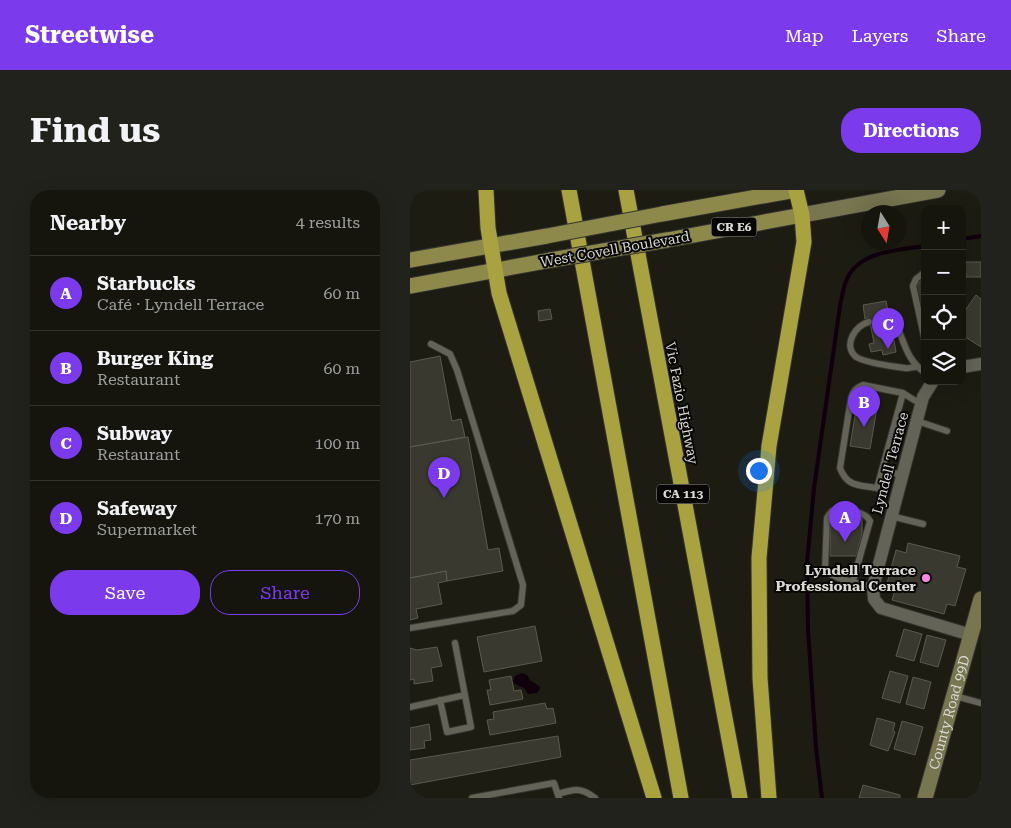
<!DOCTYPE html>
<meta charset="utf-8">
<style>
:root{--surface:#15150e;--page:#22221c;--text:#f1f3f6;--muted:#9d9f9e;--line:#34342e;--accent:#7c3aed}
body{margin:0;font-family:"Roboto Serif",serif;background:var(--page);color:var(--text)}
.controls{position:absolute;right:15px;top:15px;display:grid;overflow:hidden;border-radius:10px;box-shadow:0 5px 20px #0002}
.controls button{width:45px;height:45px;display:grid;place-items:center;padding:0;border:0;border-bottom:1px solid var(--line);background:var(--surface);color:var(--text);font:25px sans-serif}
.compass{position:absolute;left:451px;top:15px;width:45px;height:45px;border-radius:50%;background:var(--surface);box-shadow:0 5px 20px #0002;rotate:169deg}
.you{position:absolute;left:348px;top:280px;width:18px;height:18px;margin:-12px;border:4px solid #fff;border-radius:50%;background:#1a73e8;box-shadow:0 0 0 8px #1a73e833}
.badge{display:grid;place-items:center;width:32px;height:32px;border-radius:50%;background:var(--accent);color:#fff;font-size:16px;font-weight:700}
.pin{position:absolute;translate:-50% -41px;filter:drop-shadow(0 1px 2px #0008)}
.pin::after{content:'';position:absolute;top:26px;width:18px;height:15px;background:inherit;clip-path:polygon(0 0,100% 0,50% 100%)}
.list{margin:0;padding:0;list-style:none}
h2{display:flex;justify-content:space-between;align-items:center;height:65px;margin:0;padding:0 20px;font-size:21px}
h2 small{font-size:16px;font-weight:400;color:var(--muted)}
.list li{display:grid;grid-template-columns:32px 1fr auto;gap:15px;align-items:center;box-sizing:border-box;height:75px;padding:0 20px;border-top:1px solid var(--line)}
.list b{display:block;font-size:19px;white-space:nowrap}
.list p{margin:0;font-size:16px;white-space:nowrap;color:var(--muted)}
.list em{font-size:16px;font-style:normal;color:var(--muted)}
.actions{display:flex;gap:10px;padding:15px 20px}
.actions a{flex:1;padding:11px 0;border:1px solid var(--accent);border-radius:20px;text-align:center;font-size:18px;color:var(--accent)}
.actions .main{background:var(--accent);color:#fff}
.icon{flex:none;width:28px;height:28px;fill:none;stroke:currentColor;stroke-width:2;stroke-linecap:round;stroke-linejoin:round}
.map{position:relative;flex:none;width:571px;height:608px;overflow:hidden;border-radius:20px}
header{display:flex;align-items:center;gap:30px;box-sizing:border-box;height:70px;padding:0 25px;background:var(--accent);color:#fff}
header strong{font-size:24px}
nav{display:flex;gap:28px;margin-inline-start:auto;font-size:18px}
.intro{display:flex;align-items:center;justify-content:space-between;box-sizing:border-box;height:120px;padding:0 30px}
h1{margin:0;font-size:35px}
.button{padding:12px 22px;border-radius:20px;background:var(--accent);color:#fff;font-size:18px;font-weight:700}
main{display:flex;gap:30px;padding:0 30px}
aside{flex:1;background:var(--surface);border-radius:20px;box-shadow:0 5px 20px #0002}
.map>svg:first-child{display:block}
.water{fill:#10000c}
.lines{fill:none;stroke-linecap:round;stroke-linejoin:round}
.stream{stroke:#10000c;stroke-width:4}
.building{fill:#3a392f;stroke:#5a594e}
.lane-casing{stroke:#353530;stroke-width:8}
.street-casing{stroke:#353530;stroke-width:14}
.secondary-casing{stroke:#353530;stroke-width:17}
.primary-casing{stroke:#353530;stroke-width:17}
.highway-casing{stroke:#353530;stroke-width:17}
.lane{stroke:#636357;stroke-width:6}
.street{stroke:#636357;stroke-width:12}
.secondary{stroke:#787650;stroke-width:15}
.primary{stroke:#8c894a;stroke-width:15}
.highway{stroke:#a8a241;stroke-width:15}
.primary-bridge-casing{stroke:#353530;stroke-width:17;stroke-linecap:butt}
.primary-bridge{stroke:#8c894a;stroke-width:15}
.poi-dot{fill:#fb86e5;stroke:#070604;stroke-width:2}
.labels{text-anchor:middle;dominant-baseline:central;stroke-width:4;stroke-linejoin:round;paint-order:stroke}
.shield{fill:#070604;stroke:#9b9a95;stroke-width:1}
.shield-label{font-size:12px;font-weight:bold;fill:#dadad3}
.street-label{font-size:14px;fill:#dadad3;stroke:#070604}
.poi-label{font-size:14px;font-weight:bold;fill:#dadad3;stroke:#070604;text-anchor:end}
</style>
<header>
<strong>Streetwise</strong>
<nav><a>Map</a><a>Layers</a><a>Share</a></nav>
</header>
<div class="intro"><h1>Find us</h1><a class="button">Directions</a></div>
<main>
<aside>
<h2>Nearby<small>4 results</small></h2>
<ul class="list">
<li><span class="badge">A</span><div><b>Starbucks</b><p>Café · Lyndell Terrace</p></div><em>60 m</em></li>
<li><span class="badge">B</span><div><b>Burger King</b><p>Restaurant</p></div><em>60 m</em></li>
<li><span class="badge">C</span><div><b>Subway</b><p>Restaurant</p></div><em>100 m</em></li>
<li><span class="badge">D</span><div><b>Safeway</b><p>Supermarket</p></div><em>170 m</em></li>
</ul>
<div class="actions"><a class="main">Save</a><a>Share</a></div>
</aside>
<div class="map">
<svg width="571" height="608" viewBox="0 0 571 608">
<rect width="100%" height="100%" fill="#1c1c13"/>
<path class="water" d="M112 483 117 485 120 490 129 496 130 499 127 503 118 504 114 498 105 494 103 491 105 486Z"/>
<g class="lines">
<path class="stream" d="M552 49 571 46
M412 608 406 558 398 439 397 373 404 298 430 116C432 107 433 97 437 89 449 61 489 60 515 56"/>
</g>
<path class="building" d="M553 72H571V87H556V83H553Z
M515 85V128H512L506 97Z
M566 105 571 109V157L552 145V125Z
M476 111 479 126 475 127 480 151 484 150 486 162 473 165 472 160 461 162 459 154 464 153 459 128 455 129 453 115Z
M140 119 142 129 129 131 128 121Z
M30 166 42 231 51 229 55 247 0 257V172Z
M447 214 467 218 460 259 440 256Z
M58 247 78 360 89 358 93 381 37 391 36 381 0 388V257Z
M421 326 452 328V344L446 366H420Z
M498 353 550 366 547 377 556 379 545 416 537 414 534 424 482 410 485 400 476 397 486 360 496 363Z
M36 381 37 391 28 393 32 414 6 419 8 428 0 430V388Z
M125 436 132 471 74 482 67 447Z
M494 439 512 444 504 471 486 466Z
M517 445 536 450 528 477 510 472Z
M27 457 32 476 21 478 23 491 4 494V489L0 490V458L7 460Z
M480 481 498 486 490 513 472 508Z
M101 486 104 501 111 500 113 509 80 515 77 500H81L79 490Z
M503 487 521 492 514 519 496 514Z
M135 513 137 519 143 518 146 533 80 545 77 530 84 529 83 522Z
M467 528 485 533 483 541 485 542 478 561 460 555Z
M492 531 513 537 505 565 484 559Z
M19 534 21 550 14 551 15 558 0 560V538Z
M148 546 151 567 0 595V570Z
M571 592V608H567Z
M453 595 490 605V608H449Z"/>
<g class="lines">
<defs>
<path id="lane" d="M552 77H553
M515 82 506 89 503 96 515 151
M476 128 483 129C496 151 493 166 515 183
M459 132C446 135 433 154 445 166 451 172 485 177 495 178 498 179 502 177 506 177
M493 203 467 298C449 295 437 297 430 278L441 208C443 201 446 198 453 195L493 203 504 210 511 213
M507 231 537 241
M472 280 492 285
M481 326 513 334
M443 391 460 331C456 322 431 316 422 321 420 323 418 326 417 328L415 380C423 389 451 394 463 397
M0 438 103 421 111 415 113 395 47 180 40 164 21 154
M545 506 571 513
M30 510 37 542 61 537 45 453
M0 517 55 505
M148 604C164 599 171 597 185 608
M62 608 144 593 149 608"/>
<path id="street" d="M552 177 571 174
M523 191 513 207 463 397 464 409 471 418 561 445"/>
<g id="secondary">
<path d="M392 25 528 0"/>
<path id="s1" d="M515 608 571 409"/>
</g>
<path id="primary" d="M252 24 386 0
M257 50 392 25
M0 70 137 46
M0 96 141 70"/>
<path id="highway" d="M76 0 78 38 89 103 244 608
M159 0 271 608
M216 0 330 608
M359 608 350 488 349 368 359 256 394 52 392 25 386 0"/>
</defs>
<use href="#lane" class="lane-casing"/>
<use href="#street" class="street-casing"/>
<use href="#secondary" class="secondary-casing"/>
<use href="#primary" class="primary-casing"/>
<use href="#highway" class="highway-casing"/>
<use href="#lane" class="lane"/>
<use href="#street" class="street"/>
<use href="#secondary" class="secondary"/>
<use href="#primary" class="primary"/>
<use href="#highway" class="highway"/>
<defs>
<path id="primary-bridge" d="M137 46 252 24
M141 70 257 50"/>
</defs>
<use href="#primary-bridge" class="primary-bridge-casing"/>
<use href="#primary-bridge" class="primary-bridge"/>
</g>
<circle class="poi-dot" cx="516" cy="388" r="5"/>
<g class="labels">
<g class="shield">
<rect x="301.5" y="27.5" width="45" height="19" rx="4"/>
<rect x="247" y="294.5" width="52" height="19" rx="4"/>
</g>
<g class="shield-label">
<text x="324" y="37">CR E6</text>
<text x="273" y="304">CA 113</text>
</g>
<g class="street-label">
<text transform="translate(205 59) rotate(-10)">West Covell Boulevard</text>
<text transform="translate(272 213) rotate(79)">Vic Fazio Highway</text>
<text transform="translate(480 273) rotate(-75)">Lyndell Terrace</text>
<text stroke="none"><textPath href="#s1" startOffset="89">County Road 99D</textPath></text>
</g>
<g class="poi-label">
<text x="506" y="380">Lyndell Terrace<tspan x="506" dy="16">Professional Center</tspan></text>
</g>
</g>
</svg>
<div class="controls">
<button>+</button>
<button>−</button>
<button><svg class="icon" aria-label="locate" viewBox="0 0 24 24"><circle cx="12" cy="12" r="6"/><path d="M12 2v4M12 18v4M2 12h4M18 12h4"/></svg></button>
<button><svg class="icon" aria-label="layers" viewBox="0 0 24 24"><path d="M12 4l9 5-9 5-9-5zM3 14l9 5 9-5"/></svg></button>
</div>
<svg class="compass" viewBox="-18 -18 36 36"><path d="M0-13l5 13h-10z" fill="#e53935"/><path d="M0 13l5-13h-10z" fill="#9d9f9e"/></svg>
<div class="you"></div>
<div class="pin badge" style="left:435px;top:352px">A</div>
<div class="pin badge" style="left:454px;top:237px">B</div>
<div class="pin badge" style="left:478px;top:159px">C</div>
<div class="pin badge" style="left:34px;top:308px">D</div>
</div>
</main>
